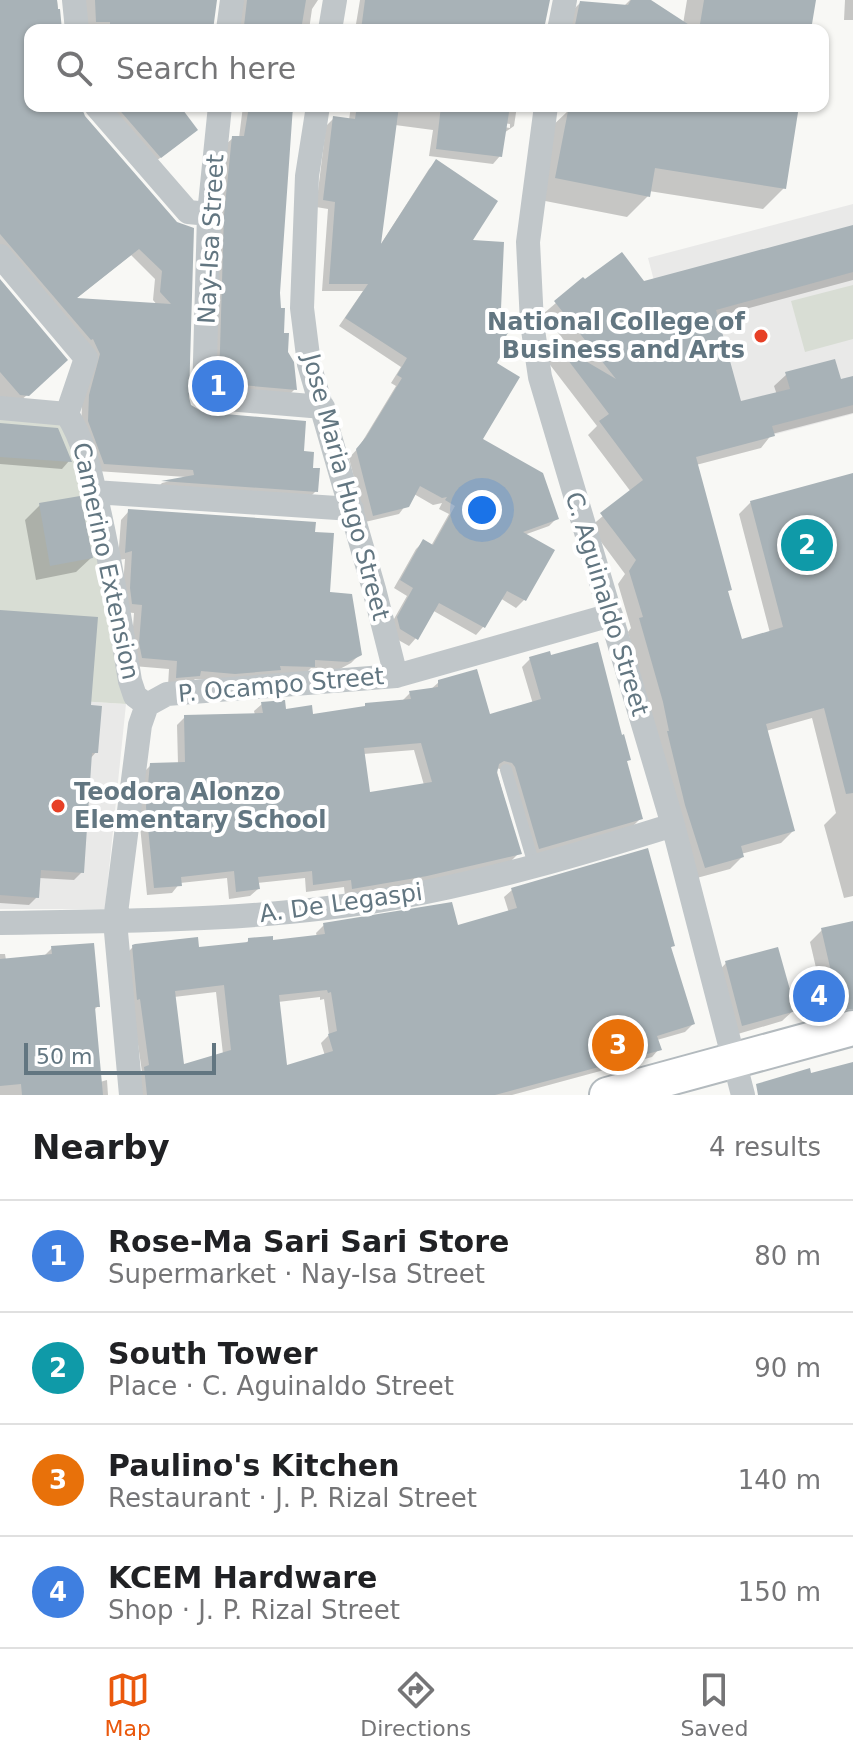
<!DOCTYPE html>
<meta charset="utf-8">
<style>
:root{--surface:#fff;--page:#f6f6f6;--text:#202124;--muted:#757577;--line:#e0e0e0;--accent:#ea580c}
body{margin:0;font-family:"DejaVu Sans",sans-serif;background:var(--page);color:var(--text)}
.scale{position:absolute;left:24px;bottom:20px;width:192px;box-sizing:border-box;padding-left:8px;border:4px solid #627681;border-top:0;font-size:22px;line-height:28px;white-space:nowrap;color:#627681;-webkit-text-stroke:6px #fff;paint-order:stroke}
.you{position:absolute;left:482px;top:510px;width:28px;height:28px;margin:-20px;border:6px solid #fff;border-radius:50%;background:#1a73e8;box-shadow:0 0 0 12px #1a73e833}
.badge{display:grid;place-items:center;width:52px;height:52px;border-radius:50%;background:var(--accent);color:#fff;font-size:26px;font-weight:700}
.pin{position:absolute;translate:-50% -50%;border:4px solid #fff;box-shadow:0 2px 8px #0006}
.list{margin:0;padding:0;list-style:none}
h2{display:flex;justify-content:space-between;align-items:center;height:104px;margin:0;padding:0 32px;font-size:34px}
h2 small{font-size:26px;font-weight:400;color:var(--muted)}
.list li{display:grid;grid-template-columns:52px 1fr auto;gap:24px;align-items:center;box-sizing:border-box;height:112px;padding:0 32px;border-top:2px solid var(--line)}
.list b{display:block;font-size:30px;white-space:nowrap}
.list p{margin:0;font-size:26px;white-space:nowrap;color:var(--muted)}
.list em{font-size:26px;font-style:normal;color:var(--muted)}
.icon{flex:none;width:44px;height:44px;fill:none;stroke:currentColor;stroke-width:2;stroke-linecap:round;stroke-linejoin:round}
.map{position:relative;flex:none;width:853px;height:1095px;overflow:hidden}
.search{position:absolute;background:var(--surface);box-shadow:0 2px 6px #0004;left:24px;right:24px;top:24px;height:88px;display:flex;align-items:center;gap:20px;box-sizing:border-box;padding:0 28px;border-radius:16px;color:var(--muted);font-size:30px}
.sheet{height:552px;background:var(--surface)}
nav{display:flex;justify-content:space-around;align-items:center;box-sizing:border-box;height:112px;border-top:2px solid var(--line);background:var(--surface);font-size:22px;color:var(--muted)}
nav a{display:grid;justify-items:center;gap:4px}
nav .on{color:var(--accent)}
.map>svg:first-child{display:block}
.built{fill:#e9e9e8}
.green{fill:#d8ddd4}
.shadow{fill:#0003;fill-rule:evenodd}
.building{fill:#a8b2b7;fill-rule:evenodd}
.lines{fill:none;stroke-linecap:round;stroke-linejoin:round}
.secondary-casing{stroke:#b3babe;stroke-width:38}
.lane{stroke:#c0c6c9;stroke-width:12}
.street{stroke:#c0c6c9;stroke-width:24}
.secondary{stroke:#fff;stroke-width:34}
.poi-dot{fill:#e74026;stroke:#fff;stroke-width:3}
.labels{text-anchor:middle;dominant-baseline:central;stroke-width:8;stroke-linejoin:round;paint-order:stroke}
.street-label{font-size:24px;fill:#627681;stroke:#fff}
.poi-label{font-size:24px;font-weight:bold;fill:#627681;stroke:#fff;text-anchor:end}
</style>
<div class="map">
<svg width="853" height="1095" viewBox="0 0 853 1095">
<rect width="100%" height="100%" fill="#f8f8f5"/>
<path class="built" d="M853 204V414L700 454 648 258Z
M0 696 126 704 105 909H0Z"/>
<path class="green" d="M853 285V339L805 352 791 301Z
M0 415 63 417 76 435 111 601 126 704 0 696Z"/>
<path class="shadow" d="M0 0H57L60 30H30V106H81L83 117 176 224 189 406 202 414 302 453 311 469 316 491 308 499 157 488 162 483 186 477 96 471 81 429 82 404 94 363 0 251ZM131 255 155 279 153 300 158 306 74 300Z
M78 0H215L211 30 84 29Z
M237 0H318L312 9 309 30H237Z
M360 0H548L541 30H355Z
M630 0H647L667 30H558L559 24 580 3 624 6Z
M687 0H814L809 30H682Z
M845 0H853V20H844Z
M102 106H178L188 137 152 164Z
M243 106H295L290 118 278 293 282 335 295 389 287 397 213 390 217 224 225 145 233 138H239Z
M351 106H517L514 126 504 133 500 156 493 164 429 156 433 130 395 125 379 247 429 169 436 162 469 242 494 363 480 440 557 518 549 526 524 535 552 550 524 600 516 608 500 598 483 627 476 635 432 610 416 638 409 646 393 637 390 626 407 596 394 588 416 549 423 542 431 546 449 514 439 509 442 503 433 505 414 494 399 514 365 522 349 458 359 447 396 386 391 383 401 367 339 326 363 291H322L328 209 316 207 326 126 334 118 349 120ZM497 122 510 124V128L497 126Z
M579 106H797L784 188 763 209 649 191 648 196 627 217 535 199 548 130 569 110Z
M853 227V280L716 317 740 404 777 395 774 386 787 374 839 382 853 378V413L772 434 761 448 696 465 740 641 770 633 739 514 751 502 853 475V896L844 898 824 825 836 813 812 718 766 731 793 831 781 843 741 854 742 857 730 869 693 879 628 632 631 628 618 584 625 574 590 527 631 492 588 435 597 426 544 357 555 346 579 359 543 314 583 280 643 284Z
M0 282 58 368 19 402H0Z
M0 425 69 461 62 469 0 464Z
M40 505 91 558 76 572 36 580 25 520Z
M129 511 313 534 328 594 360 654 351 663 338 670 311 668 304 675 225 681 195 679 190 684 168 686 169 669 133 666 131 653 134 613 124 612 122 598 125 559 118 560 121 520Z
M0 612 89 707 96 752 90 759 82 872 74 880 39 878 37 897 29 905 0 903Z
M530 659 628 760 625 763 641 818 633 826 531 856 504 770 496 768 519 853 511 861 418 884 345 896 344 887 306 892 305 878 257 883 258 889 250 896 229 899 227 878 180 883 172 893 147 895 139 816 143 773 151 765 178 764 177 725 185 717 255 715 254 711 262 704 312 716 401 702 410 693 430 690 439 682 488 716 533 704 522 667ZM414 750 424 785 368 794 363 754Z
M512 890 673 945 670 948 693 1024 685 1032 657 1040 659 1049 652 1057 512 1095H137L136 1077 142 1072 125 955 133 947 197 949 245 944 249 940 271 942 317 937 316 933 324 925 457 927 509 913 504 897ZM216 992 223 1054 182 1067 174 997ZM320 997V1000L324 999 329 1035 321 1043 325 1056 286 1068 278 1002Z
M853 923V1005L826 1011 810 942 822 930Z
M52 948 98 1006 93 1011 100 1082 107 1080 108 1095H0V954H5L6 960 45 955Z
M726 963 794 1010 782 1021 731 1036 715 975Z"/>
<path class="building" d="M0 0H57L58 9H60L62 30H30V106H81L85 116 177 222 194 228 189 397 191 405 203 412 306 421 304 451 314 452 313 468H320L318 492 161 481 194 475 193 470 104 464 88 421 89 395 100 354 93 339 91 340 0 234ZM139 249 162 271 160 292 171 304 77 298Z
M95 0H217L213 30 150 28V30H110V22H96Z
M247 0H306L301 30 244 26Z
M365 0H550L544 29 524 27 523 30H361Z
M631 0H651L697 30H574L580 1 628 5Z
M704 0H816L811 30H699Z
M116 106H180L198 130 161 158Z
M249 106H293L280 293 281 308H285L284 333H289L288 352 294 362 297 390 219 383 224 215 232 136H244Z
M357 106H399L381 244 436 159 498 201 473 240 504 242 501 309 509 314 505 319 513 324 505 338 509 341 497 363 520 377 483 439 543 473 559 519 523 532 555 550 526 601 507 591 485 628 439 603 418 640 400 629 397 617 413 588 400 580 423 539 433 545 455 506 445 500 447 497 442 498 420 486 409 507 373 516 356 449 366 437 402 378 397 375 407 358 345 318 368 284H329L335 202 323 200 333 116 355 119Z
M441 106H510L502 157 436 149Z
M569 106H799L786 189 655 168 650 197 555 178Z
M853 225V272L716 310 741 401 790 389 785 372 835 359 841 379 853 376V405L772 426 775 436 696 457 732 590 728 591 742 639 783 627 750 501 853 473V793L846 794 824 708 766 724 795 831 741 846 744 857 705 868 685 805 667 731H669L663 702 639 618 643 617 629 571 636 560 600 513 643 480 599 421 609 414 555 343 616 379 554 301 583 277 585 279 622 252 644 281Z
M0 279 68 360 29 396 20 395 0 372Z
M0 423 58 428 72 462 0 457Z
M80 496 93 558 50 566 39 503Z
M128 509 316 522 315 532 334 533 330 592 352 594 362 655 348 662 315 660V667L280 666 281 670 235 674 201 671 200 676 176 678 177 661 142 658 139 643 142 605 132 604 130 588 132 551 125 553Z
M0 610 98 617 91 705 102 706 98 753H92L84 873 41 870 39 898 0 895Z
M598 642 622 735 624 734 631 760 627 761 643 819 539 849 515 767 512 763 504 761 499 764 497 773 522 854 427 876 352 889 351 880 313 885 312 871 258 877 260 889 236 892 234 871 181 877 182 886 154 888 146 807 150 763 185 762 184 715 263 713 261 702 285 700 286 709 312 705 313 714 365 706V703L411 699 409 691 438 687V680L477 669 490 714 541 699 529 657 550 651 551 655ZM421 743 432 782 370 792 364 748Z
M648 848 675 946 671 947 695 1024 657 1036 662 1050 495 1095H147L144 1067 149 1065 140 999 137 1000 132 945 135 944 198 937 199 947 248 942V938L273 936V940L325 934 323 923 452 902 458 925 517 908 511 888ZM224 985 231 1050 184 1064 175 991ZM327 990 328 993 331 992 337 1031 328 1034 333 1051 287 1065 279 995Z
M853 921V1009L840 1011 821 928Z
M94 943 100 1007H95L103 1095H22L21 1084 0 1086V959L52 954 51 946Z
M778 947 796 1011 742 1026 725 961Z
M853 1062V1095H758L756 1084 810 1068 811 1073Z"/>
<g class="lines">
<defs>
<path id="secondary" d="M607 1095 853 1028"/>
</defs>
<use href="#secondary" class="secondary-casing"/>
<path class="lane" d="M506 770 535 868"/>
<path class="street" d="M74 0 77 30
M228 30 232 0
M330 30 335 0
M559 30 565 0
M96 106 188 212 209 214
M220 106 209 214 204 397 323 407
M318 106 307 176 302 308 309 364 374 589 396 676
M546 106 528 242 532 323 540 377 673 825 743 1095
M0 256 86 358 67 414
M0 408 67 414
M67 414C86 444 92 480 100 515 112 570 121 625 130 681L135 696 147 705
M94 492 352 509
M0 923C132 921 265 921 395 898 490 881 581 854 673 825
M131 1095 115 921 140 725 147 705 167 694 396 676 611 615"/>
<use href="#secondary" class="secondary"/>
</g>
<g class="poi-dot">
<circle cx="761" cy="336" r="8"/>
<circle cx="58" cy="806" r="8"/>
</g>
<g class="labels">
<g class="street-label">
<text transform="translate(211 239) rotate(-87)">Nay-Isa Street</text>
<text transform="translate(346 487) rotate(75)">Jose Maria Hugo Street</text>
<text transform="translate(106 561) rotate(78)">Camerino Extension</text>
<text transform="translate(607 604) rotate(73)">C. Aguinaldo Street</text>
<text transform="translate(281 685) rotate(-5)">P. Ocampo Street</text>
<text transform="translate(341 903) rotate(-8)">A. De Legaspi</text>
</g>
<g class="poi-label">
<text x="745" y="322">National College of<tspan x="745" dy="28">Business and Arts</tspan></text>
<text x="74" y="792" text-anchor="start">Teodora Alonzo<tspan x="74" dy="28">Elementary School</tspan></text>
</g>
</g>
</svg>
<div class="scale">50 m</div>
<div class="you"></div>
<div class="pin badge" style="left:218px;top:386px;background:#3f7fe0">1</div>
<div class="pin badge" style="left:807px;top:545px;background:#0f9aa8">2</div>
<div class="pin badge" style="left:618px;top:1045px;background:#e8710a">3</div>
<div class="pin badge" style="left:819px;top:996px;background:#3f7fe0">4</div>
<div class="search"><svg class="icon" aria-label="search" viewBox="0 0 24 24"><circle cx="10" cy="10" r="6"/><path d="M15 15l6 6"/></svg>Search here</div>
</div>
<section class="sheet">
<h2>Nearby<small>4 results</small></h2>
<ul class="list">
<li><span class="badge" style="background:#3f7fe0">1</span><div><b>Rose-Ma Sari Sari Store</b><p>Supermarket · Nay-Isa Street</p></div><em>80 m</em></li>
<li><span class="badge" style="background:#0f9aa8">2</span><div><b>South Tower</b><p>Place · C. Aguinaldo Street</p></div><em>90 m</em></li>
<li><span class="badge" style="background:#e8710a">3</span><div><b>Paulino's Kitchen</b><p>Restaurant · J. P. Rizal Street</p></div><em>140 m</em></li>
<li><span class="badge" style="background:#3f7fe0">4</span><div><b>KCEM Hardware</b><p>Shop · J. P. Rizal Street</p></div><em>150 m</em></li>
</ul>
</section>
<nav>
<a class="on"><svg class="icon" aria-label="map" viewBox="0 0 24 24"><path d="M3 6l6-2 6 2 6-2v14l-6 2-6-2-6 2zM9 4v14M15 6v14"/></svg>Map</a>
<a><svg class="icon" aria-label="directions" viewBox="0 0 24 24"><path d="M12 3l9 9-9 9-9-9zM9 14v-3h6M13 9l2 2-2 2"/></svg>Directions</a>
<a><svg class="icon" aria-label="saved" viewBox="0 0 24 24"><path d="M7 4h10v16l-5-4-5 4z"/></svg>Saved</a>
</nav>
